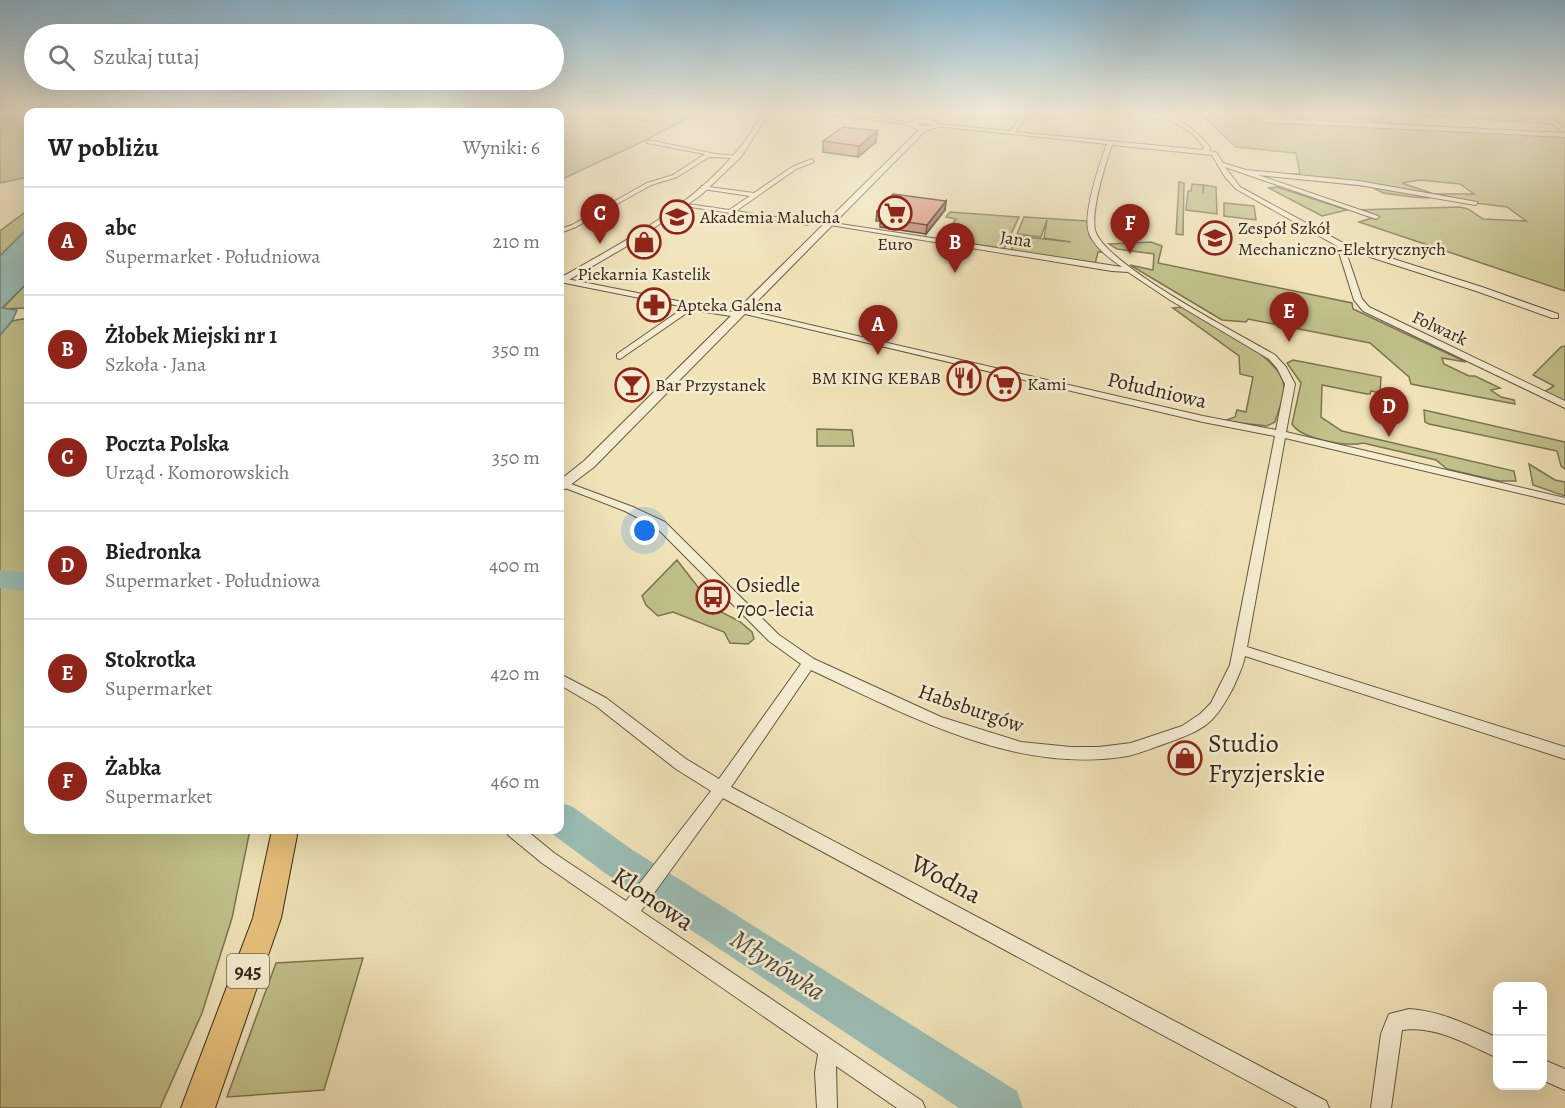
<!DOCTYPE html>
<html lang="pl">
<meta charset="utf-8">
<style>
:root{--surface:#fff;--page:#f2f2f2;--text:#222;--muted:#767676;--line:#e0e0e0;--accent:#8f2418}
body{margin:0;font-family:Alegreya,serif;background:var(--page);color:var(--text)}
.controls{position:absolute;right:18px;bottom:18px;display:grid;overflow:hidden;border-radius:12px;box-shadow:0 6px 24px #0002}
.controls button{width:54px;height:54px;display:grid;place-items:center;padding:0;border:0;border-bottom:2px solid var(--line);background:var(--surface);color:var(--text);font:30px sans-serif}
.you{position:absolute;left:645px;top:531px;width:21px;height:21px;margin:-15px;border:4px solid #fff;border-radius:50%;background:#1a73e8;box-shadow:0 0 0 9px #1a73e833}
.badge{display:grid;place-items:center;width:39px;height:39px;border-radius:50%;background:var(--accent);color:#fff;font-size:20px;font-weight:700}
.pin{position:absolute;translate:-50% -50px;filter:drop-shadow(0 2px 3px #0008)}
.pin::after{content:'';position:absolute;top:32px;width:21px;height:18px;background:inherit;clip-path:polygon(0 0,100% 0,50% 100%)}
.list{margin:0;padding:0;list-style:none}
h2{display:flex;justify-content:space-between;align-items:center;height:78px;margin:0;padding:0 24px;font-size:26px}
h2 small{font-size:20px;font-weight:400;color:var(--muted)}
.list li{display:grid;grid-template-columns:39px 1fr auto;gap:18px;align-items:center;box-sizing:border-box;height:108px;padding:0 24px;border-top:2px solid var(--line)}
.list b{display:block;font-size:22px;white-space:nowrap}
.list p{margin:0;font-size:20px;white-space:nowrap;color:var(--muted)}
.list em{font-size:20px;font-style:normal;color:var(--muted)}
.icon{flex:none;width:33px;height:33px;fill:none;stroke:currentColor;stroke-width:2;stroke-linecap:round;stroke-linejoin:round}
.map{position:relative;flex:none;width:1565px;height:1108px;overflow:hidden}
.search{position:absolute;background:var(--surface);box-shadow:0 6px 24px #0002;left:24px;top:24px;width:540px;height:66px;display:flex;align-items:center;gap:15px;box-sizing:border-box;padding:0 21px;border-radius:33px;color:var(--muted);font-size:22px}
.panel{position:absolute;background:var(--surface);box-shadow:0 6px 24px #0002;left:24px;top:108px;width:540px;height:726px;border-radius:12px}
.map>svg:first-child{display:block}
.green{fill:#c1c18a;stroke:#7c7453;stroke-width:1.5;fill-rule:evenodd}
.water{fill:#9bbdb4;stroke:#738177;stroke-width:1.5}
.lines{fill:none;stroke-linecap:round;stroke-linejoin:round}
.river{fill:#9bbdb4;fill-rule:evenodd}
.minor-casing{stroke:#655743;stroke-width:2}
.tertiary-casing{stroke:#655743;stroke-width:2}
.primary-casing{stroke:#37281c;stroke-width:2}
.minor{fill:#f5edd1;fill-rule:evenodd}
.tertiary{fill:#f5edd1;fill-rule:evenodd}
.primary{fill:#e8c27c;fill-rule:evenodd}
.wall{fill:#c28472;stroke:#37281c;stroke-width:1.5}
.shaded-wall{fill:#9e6b5d;stroke:#37281c;stroke-width:1.5}
.building{fill:#e19985;stroke:#37281c;stroke-width:1.5}
.labels{text-anchor:middle;dominant-baseline:central;stroke-width:5;stroke-linejoin:round;paint-order:stroke}
.far-poi-label{font-size:18px;fill:#37281c;stroke:#f5edd1;text-anchor:start}
.far-street-label{font-size:18px;fill:#37281c;stroke:#f5edd1}
.shield{fill:#f5edd1;stroke:#706352;stroke-width:1.5}
.shield-label{font-size:20px;font-weight:bold;fill:#37281c}
.street-label{font-size:21px;fill:#37281c;stroke:#f5edd1}
.poi-label{font-size:21px;fill:#37281c;stroke:#f5edd1;text-anchor:start}
.near-poi-label{font-size:26px;fill:#37281c;stroke:#f5edd1;text-anchor:start}
.near-street-label{font-size:26px;fill:#37281c;stroke:#f5edd1}
.near-water-label{font-size:27px;font-style:italic;fill:#504d42;stroke:#f5edd1}
</style>
<div class="map">
<svg width="1565" height="1108" viewBox="0 0 1565 1108">
<rect width="100%" height="100%" fill="#f0e3b8"/>
<filter id="stains"><feTurbulence type="fractalNoise" baseFrequency=".00333" numOctaves="4"/><feColorMatrix values="0 0 0 0 .2 0 0 0 0 .09 0 0 0 0 .02 0 0 0 .5 -.17"/></filter>
<radialGradient id="worn" r=".72"><stop offset=".6" stop-color="#630" stop-opacity="0"/><stop offset="1" stop-color="#630" stop-opacity=".3"/></radialGradient>
<path class="green" d="M560 113H698L644 141 560 180Z
M1199 113H1250L1257 118 1239 114 1237 117 1249 121 1565 136V291L1359 222 1375 217 1355 210 1460 207 1468 209 1483 219 1526 221 1507 207 1475 203 1436 194 1428 198 1413 197 1383 193 1372 187 1256 174H1300L1296 153 1236 147ZM1420 180 1460 184 1474 194H1434L1402 183Z
M1278 113H1321L1385 118 1394 125H1382L1367 119 1326 117 1331 122 1289 120Z
M28 114V177L0 183V120Z
M1179 182 1184 183 1183 235 1176 234Z
M1192 184 1203 185V193L1204 185 1216 187 1217 214 1186 210 1188 191H1191Z
M1277 187 1347 210 1322 216 1269 188Z
M1224 203 1254 206 1256 220 1224 216Z
M28 210V228L0 256V231Z
M950 212 1019 217 1004 249 942 239 956 219 946 217Z
M1024 217 1087 221 1090 237 1102 252H1098L1095 264 1011 251 1017 236 1071 242 1044 238 1047 220 1041 237 1017 234Z
M1151 242 1162 246 1158 263 1352 303 1353 309 1466 362 1442 358 1444 364 1469 376H1475L1500 388 1491 390 1501 397 1514 400 1515 404 1411 384 1409 377 1370 343 1248 319 1246 322 1222 320 1130 265 1153 270 1154 254 1117 249 1109 244Z
M28 275V308L2 309 25 285Z
M1184 307C1208 321 1283 358 1284 386 1285 397 1278 411 1275 422L1267 426 1224 421 1235 417 1237 410 1246 412 1253 377 1240 374 1239 356 1173 308Z
M28 318V830H250L232 918 202 1013 160 1108H0V335L12 321Z
M1565 346V402L1544 392 1554 386 1533 375 1561 347Z
M1293 360 1381 377 1380 393 1371 391 1370 394H1367L1322 385 1321 417 1342 431 1514 471 1516 481H1499L1447 469 1436 460 1363 443C1347 447 1301 439 1292 424L1301 383 1287 363Z
M1424 410 1565 442V469L1561 466 1557 451 1429 424 1425 422Z
M817 429 852 430 854 446H817Z
M1529 464 1555 480 1565 482V496L1533 485Z
M677 560 708 600 721 612 739 621 752 632 754 639 748 644 730 643 724 632 673 612 658 616 646 605 642 596Z
M363 958 324 1090 227 1097 276 963Z"/>
<path class="water" d="M28 228V275L25 285 2 308 17 310 12 321 0 335V256Z"/>
<g class="lines">
<path class="river" d="M0 570 28 573V591L0 588Z
M560 802 573 807 631 849 1017 1091 1023 1108H959L605 873 547 830H560Z"/>
<defs>
<path id="minor" d="M825 113H841L914 123 911 125Z
M1029 113H1036L1024 120 1015 132 1203 150 1204 147 1192 133 1158 113C1176 113 1199 134 1210 147L1209 151 1216 152 1223 163 1246 170 1359 181 1477 202V204L1475 205 1359 185 1258 175 1378 216 1379 217 1376 219 1225 167 1240 187 1343 243 1482 287 1558 314V318H1552L1476 291 1345 249 1362 299 1369 307 1565 401V408L1363 311 1354 300 1337 246 1236 189 1225 177 1212 155 1112 145C1105 165 1091 210 1095 230 1103 264 1241 335 1275 355L1286 367 1295 384 1286 432 1565 498V504L1285 438 1247 647 1565 747V759L1245 656C1243 667 1238 676 1234 686 1215 723 1206 729 1167 743 1155 747 1141 753 1128 756 1015 775 910 716 811 670L731 787 1326 1101 1329 1108H1298L723 798 641 911 922 1101 925 1108H897L836 1066 837 1108H817L815 1073 818 1054 542 863 508 835 506 830H526L554 853 626 901 711 791 676 769 596 706 560 685V674L606 698 686 759 719 779 801 664 769 641 657 528 625 511 560 486V482L563 481 633 507 665 522 779 635 814 659 941 717 1021 742 1071 747H1099L1131 743 1182 726 1200 714 1211 703 1230 665 1275 436 1203 422 741 313V317H738L691 310 620 359 617 358V354L685 307 560 282V278H562L738 313V309H741L1203 416 1276 430 1285 384 1277 368 1269 359 1170 300 1128 272 1112 271 824 224 827 222 1122 267C1110 259 1094 247 1089 233 1082 215 1100 162 1107 144L935 126 938 124 1010 131 1020 118Z
M1381 113H1416L1554 121 1551 123Z
M649 140 715 154 740 156 737 158 709 157 677 177 651 185 576 227 560 233V229L572 225 647 183 673 175 705 154 647 143Z
M812 159 814 162 796 169 736 211 806 222 809 224 808 225 678 205 681 203 729 210 750 196 703 189 701 186 754 193 792 167Z
M1409 1009C1441 1011 1468 1025 1498 1038V1058C1468 1045 1436 1025 1402 1030L1391 1108H1371L1381 1034 1389 1014Z
M1542 1059 1565 1069V1090L1542 1080Z"/>
<path id="tertiary" d="M763 113H769L741 157 701 195 634 242 560 285V278C622 243 691 207 737 151 747 139 755 126 763 113Z
M1228 113 1266 118 1565 133 1538 113H1545L1565 128V137L1266 122Z
M921 119 935 121 941 126 925 131 594 467 565 489 560 490V480L584 461 919 130 908 125V123ZM921 123 933 125 924 127 917 124Z"/>
<path id="primary" d="M272 830H298L281 918 215 1108H181L253 918Z"/>
</defs>
<use href="#minor" class="minor-casing"/>
<use href="#tertiary" class="tertiary-casing"/>
<use href="#primary" class="primary-casing"/>
<use href="#minor" class="minor"/>
<use href="#tertiary" class="tertiary"/>
<use href="#primary" class="primary"/>
</g>
<path class="wall" d="M877 131 876 142 858 157 823 152V141Z
M946 201 945 210 926 234 880 227V221H876L877 211Z"/>
<path class="shaded-wall" d="M877 131 876 142 858 157 859 146Z
M946 201 945 210 926 234 927 225Z"/>
<path class="building" d="M843 127 877 131 859 146 823 141Z
M893 194 946 201 927 225 881 218 885 213 877 211Z"/>
<linearGradient id="sky" x2="0" y2="1"><stop stop-color="#89b8d3"/><stop offset="0.42" stop-color="#f8f2df"/><stop offset="1" stop-color="#f8f2df" stop-opacity="0"/></linearGradient>
<rect width="1565" height="268" fill="url(#sky)"/>
<defs>
<symbol id="supermarket-ring" viewBox="-11 -11 22 22"><circle r="9.5" fill="#f5edd1" stroke="#8f2418" stroke-width="1.5"/><path d="M-6-5.5h2.5l.6 2H6L4.5 2H-2.5L-4.4-4H-6ZM-1.5 3.2a1.3 1.3 0 1 0 .1 0ZM3 3.2a1.3 1.3 0 1 0 .1 0Z" fill="#8f2418"/></symbol>
<symbol id="school-ring" viewBox="-11 -11 22 22"><circle r="9.5" fill="#f5edd1" stroke="#8f2418" stroke-width="1.5"/><path d="M0-5L7-2L0 1L-7-2ZM-4 1L0 2.5L4 1V4Q0 6-4 4Z" fill="#8f2418"/></symbol>
<symbol id="shop-ring" viewBox="-11 -11 22 22"><circle r="9.5" fill="#f5edd1" stroke="#8f2418" stroke-width="1.5"/><path d="M-5-2.5h2.3a2.7 3.5 0 0 1 5.4 0H5L5.5 6h-11ZM-1.5-2.5h3a1.5 2.3 0 0 0-3 0Z" fill="#8f2418"/></symbol>
<symbol id="pharmacy-ring" viewBox="-11 -11 22 22"><circle r="9.5" fill="#f5edd1" stroke="#8f2418" stroke-width="1.5"/><path d="M-2-6h4v4h4v4h-4v4h-4v-4h-4v-4h4Z" fill="#8f2418"/></symbol>
<symbol id="restaurant-ring" viewBox="-11 -11 22 22"><circle r="9.5" fill="#f5edd1" stroke="#8f2418" stroke-width="1.5"/><path d="M-5-6h1v4h1v-4h1v4h1v-4h1v5L-1.5 .5V6h-2V.5L-5-1ZM5-6V6H3V1.5H1.5Q1.5-4 5-6Z" fill="#8f2418"/></symbol>
<symbol id="bar-ring" viewBox="-11 -11 22 22"><circle r="9.5" fill="#f5edd1" stroke="#8f2418" stroke-width="1.5"/><path d="M-6-5H6L.8 .8V4.5H3.5V6h-7V4.5H-.8V.8Z" fill="#8f2418"/></symbol>
<symbol id="bus-ring" viewBox="-11 -11 22 22"><circle r="9.5" fill="#f5edd1" stroke="#8f2418" stroke-width="1.5"/><path d="M-5-6H5V4H4V6H2V4H-2V6H-4V4H-5ZM-3.5-4V0h7V-4ZM-3.5 1.2v1.5H-2V1.2ZM2 1.2v1.5H3.5V1.2Z" fill="#8f2418"/></symbol>
</defs>
<g fill-rule="evenodd">
<use href="#supermarket-ring" x="876" y="194" width="38" height="38"/>
<use href="#school-ring" x="658" y="198" width="38" height="38"/>
<use href="#school-ring" x="1196" y="219" width="38" height="38"/>
<use href="#shop-ring" x="625" y="223" width="38" height="38"/>
<use href="#pharmacy-ring" x="635" y="286" width="38" height="38"/>
<use href="#restaurant-ring" x="945" y="359" width="38" height="38"/>
<use href="#supermarket-ring" x="985" y="365" width="38" height="38"/>
<use href="#bar-ring" x="613" y="366" width="38" height="38"/>
<use href="#bus-ring" x="694" y="578" width="38" height="38"/>
<use href="#shop-ring" x="1166" y="739" width="38" height="38"/>
</g>
<g class="labels">
<g class="far-poi-label">
<text x="700" y="217">Akademia Malucha</text>
<text x="1238" y="228">Zespół Szkół<tspan x="1238" dy="21">Mechaniczno-Elektrycznych</tspan></text>
<text x="895" y="244" text-anchor="middle">Euro</text>
<text x="644" y="274" text-anchor="middle">Piekarnia Kastelik</text>
<text x="677" y="305">Apteka Galena</text>
<text x="941" y="378" text-anchor="end">BM KING KEBAB</text>
<text x="1027" y="384">Kami</text>
<text x="655" y="385">Bar Przystanek</text>
</g>
<g class="far-street-label">
<text transform="translate(1016 239) rotate(9)">Jana</text>
<text transform="translate(1440 328) rotate(25)">Folwark</text>
</g>
<rect class="shield" x="227" y="954" width="42" height="34" rx="4.5"/>
<g class="shield-label">
<text x="248" y="971">945</text>
</g>
<g class="street-label">
<text transform="translate(1157 390) rotate(13)">Południowa</text>
<text transform="translate(971 708) rotate(19)">Habsburgów</text>
</g>
<g class="poi-label">
<text x="736" y="585">Osiedle<tspan x="736" dy="24">700-lecia</tspan></text>
</g>
<g class="near-poi-label">
<text x="1208" y="743">Studio<tspan x="1208" dy="30">Fryzjerskie</tspan></text>
</g>
<g class="near-street-label">
<text transform="translate(946 879) rotate(28)">Wodna</text>
<text transform="translate(653 899) rotate(34)">Klonowa</text>
</g>
<g class="near-water-label">
<text transform="translate(778 965) rotate(33)">Młynówka</text>
</g>
</g>
<rect width="100%" height="100%" filter="url(#stains)"/>
<rect width="100%" height="100%" fill="url(#worn)"/>
</svg>
<div class="controls">
<button>+</button>
<button>−</button>
</div>
<div class="you"></div>
<div class="pin badge" style="left:878px;top:355px">A</div>
<div class="pin badge" style="left:955px;top:273px">B</div>
<div class="pin badge" style="left:600px;top:244px">C</div>
<div class="pin badge" style="left:1389px;top:437px">D</div>
<div class="pin badge" style="left:1289px;top:342px">E</div>
<div class="pin badge" style="left:1130px;top:254px">F</div>
<div class="search"><svg class="icon" aria-label="search" viewBox="0 0 24 24"><circle cx="10" cy="10" r="6"/><path d="M15 15l6 6"/></svg>Szukaj tutaj</div>
<section class="panel">
<h2>W pobliżu<small>Wyniki: 6</small></h2>
<ul class="list">
<li><span class="badge">A</span><div><b>abc</b><p>Supermarket · Południowa</p></div><em>210 m</em></li>
<li><span class="badge">B</span><div><b>Żłobek Miejski nr 1</b><p>Szkoła · Jana</p></div><em>350 m</em></li>
<li><span class="badge">C</span><div><b>Poczta Polska</b><p>Urząd · Komorowskich</p></div><em>350 m</em></li>
<li><span class="badge">D</span><div><b>Biedronka</b><p>Supermarket · Południowa</p></div><em>400 m</em></li>
<li><span class="badge">E</span><div><b>Stokrotka</b><p>Supermarket</p></div><em>420 m</em></li>
<li><span class="badge">F</span><div><b>Żabka</b><p>Supermarket</p></div><em>460 m</em></li>
</ul>
</section>
</div>
